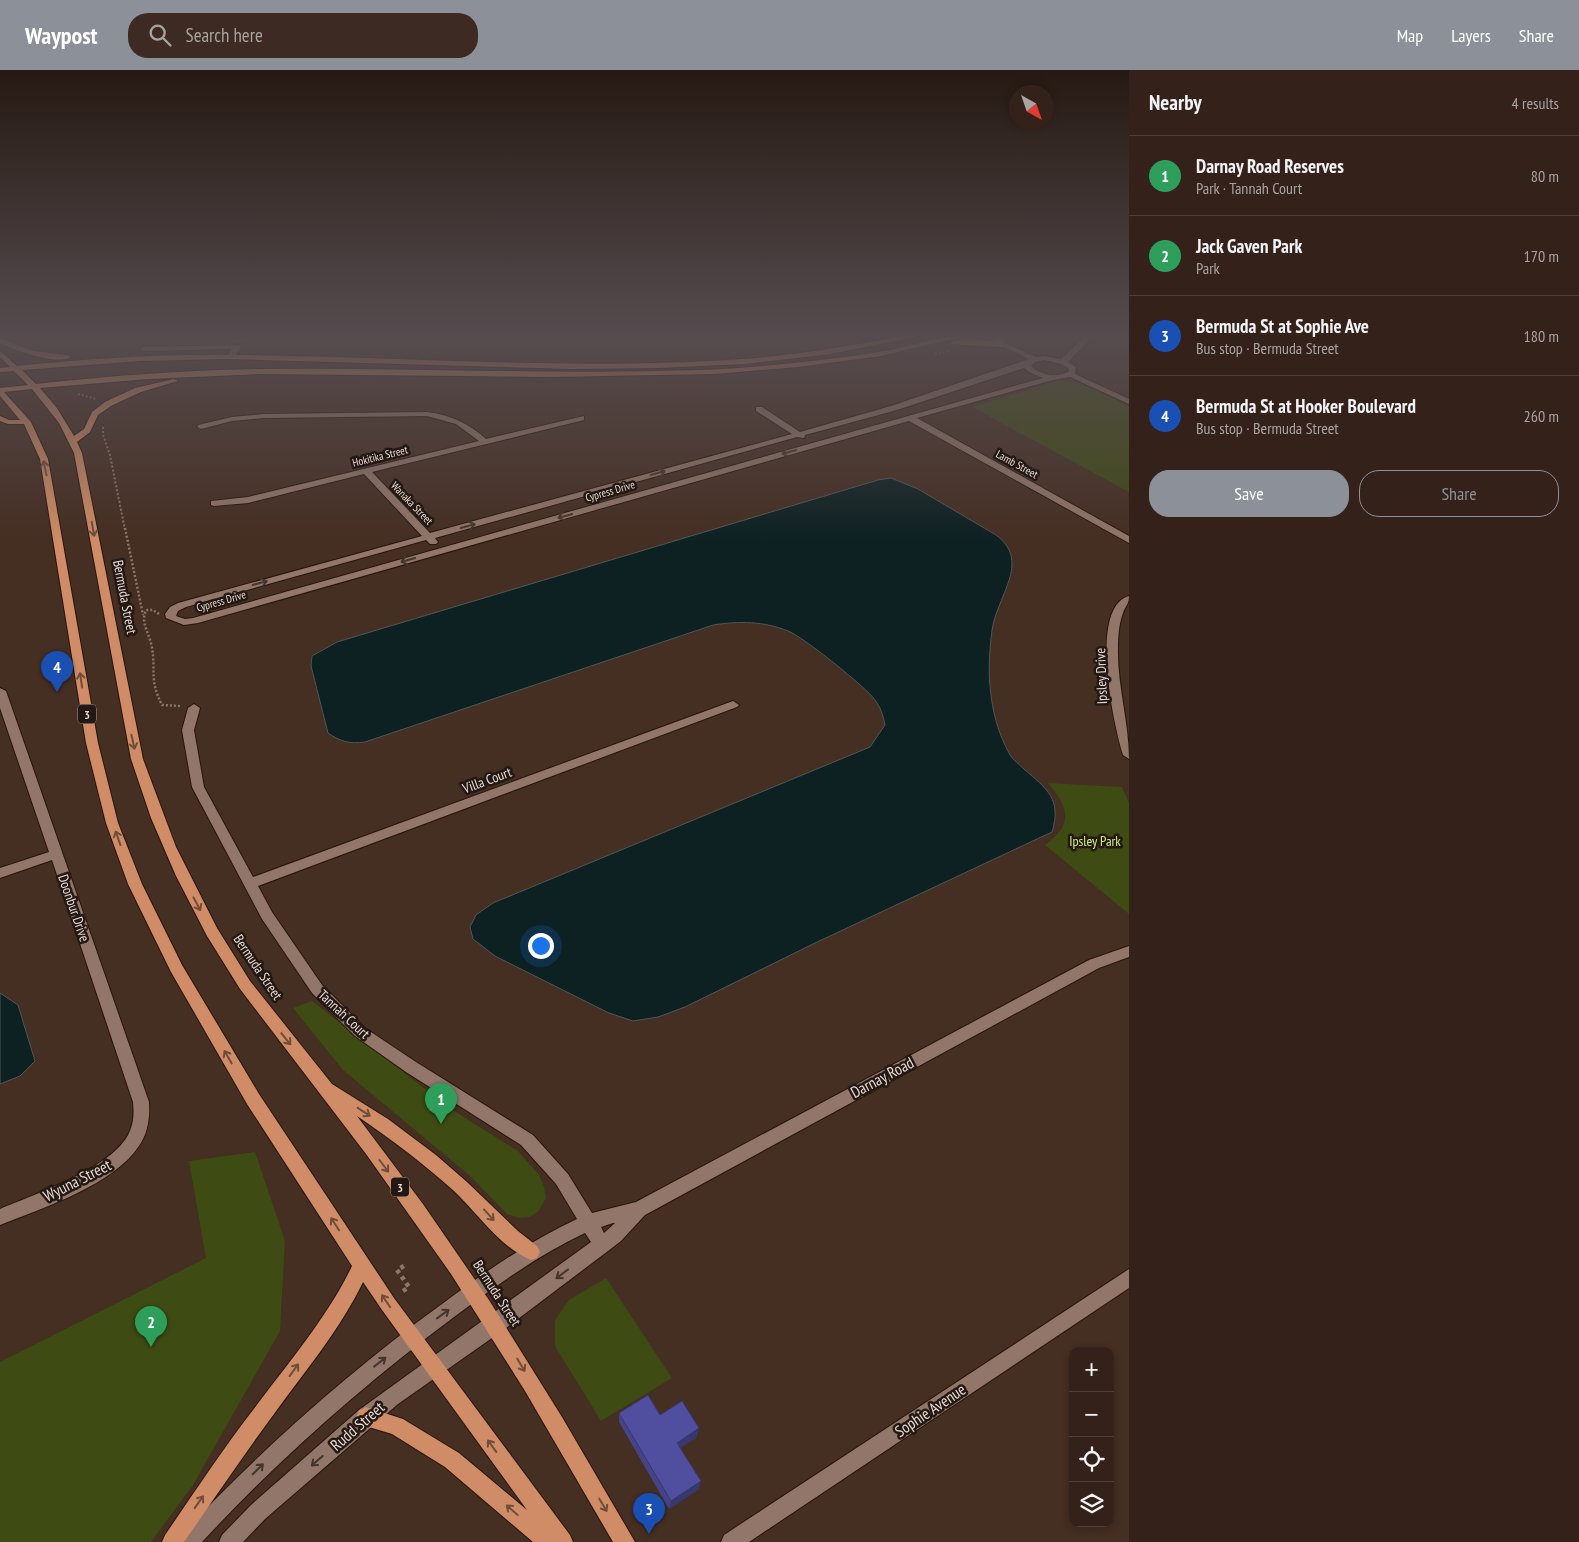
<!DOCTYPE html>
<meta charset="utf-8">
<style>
:root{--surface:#34221a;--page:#3c2a23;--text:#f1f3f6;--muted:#a9a4a2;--line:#4e3f39;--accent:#8c9099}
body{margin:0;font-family:"PT Sans Narrow",sans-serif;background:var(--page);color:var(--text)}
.controls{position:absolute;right:15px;bottom:15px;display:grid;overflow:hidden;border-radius:10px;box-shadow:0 2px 8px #0003}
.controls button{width:45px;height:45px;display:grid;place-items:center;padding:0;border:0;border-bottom:1px solid var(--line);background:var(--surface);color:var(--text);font:25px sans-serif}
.compass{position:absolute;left:1009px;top:15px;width:45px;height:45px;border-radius:50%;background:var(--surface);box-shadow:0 2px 8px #0003;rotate:140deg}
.you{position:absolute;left:540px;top:875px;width:18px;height:18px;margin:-12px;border:4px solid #fff;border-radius:50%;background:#1a73e8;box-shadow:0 0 0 8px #1a73e833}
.badge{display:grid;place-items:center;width:32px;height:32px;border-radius:50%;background:var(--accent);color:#fff;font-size:16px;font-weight:700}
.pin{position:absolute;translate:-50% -41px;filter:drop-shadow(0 1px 2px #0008)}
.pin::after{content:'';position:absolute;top:26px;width:18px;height:15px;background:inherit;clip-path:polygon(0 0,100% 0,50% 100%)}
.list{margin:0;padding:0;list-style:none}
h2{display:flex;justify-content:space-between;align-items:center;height:65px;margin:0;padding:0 20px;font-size:21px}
h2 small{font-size:16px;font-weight:400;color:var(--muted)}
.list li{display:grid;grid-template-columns:32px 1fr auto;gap:15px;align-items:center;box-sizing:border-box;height:80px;padding:0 20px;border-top:1px solid var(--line)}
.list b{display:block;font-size:19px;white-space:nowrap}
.list p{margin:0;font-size:16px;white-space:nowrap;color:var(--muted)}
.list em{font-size:16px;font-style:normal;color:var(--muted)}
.actions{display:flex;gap:10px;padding:15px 20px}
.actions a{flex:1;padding:11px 0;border:1px solid var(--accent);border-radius:20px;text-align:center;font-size:18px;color:var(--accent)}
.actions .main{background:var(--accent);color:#fff}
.icon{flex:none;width:28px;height:28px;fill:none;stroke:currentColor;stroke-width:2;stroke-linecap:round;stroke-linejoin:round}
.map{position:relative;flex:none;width:1129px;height:1472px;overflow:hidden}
header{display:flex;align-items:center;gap:30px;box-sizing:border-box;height:70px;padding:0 25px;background:var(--accent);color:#fff}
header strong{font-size:24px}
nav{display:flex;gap:28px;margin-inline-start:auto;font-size:18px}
.search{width:350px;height:45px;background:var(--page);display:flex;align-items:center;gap:12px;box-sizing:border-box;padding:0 18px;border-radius:20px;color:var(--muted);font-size:19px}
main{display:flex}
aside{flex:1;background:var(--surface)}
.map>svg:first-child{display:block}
.green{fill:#3e4b13}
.water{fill:#0d2022;stroke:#4f5756}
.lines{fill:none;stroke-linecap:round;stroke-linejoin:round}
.minor-casing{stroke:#2a150b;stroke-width:2}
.major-casing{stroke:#2a150b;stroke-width:2}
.path-far2{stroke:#8a766c;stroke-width:2;stroke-dasharray:2 2;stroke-linecap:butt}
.path-far1{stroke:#8a766c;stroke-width:2.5;stroke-dasharray:2 2;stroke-linecap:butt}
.path{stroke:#8a766c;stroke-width:4.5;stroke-dasharray:4 4;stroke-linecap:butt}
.minor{fill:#917669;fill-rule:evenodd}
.major{fill:#cf8c66;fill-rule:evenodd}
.wall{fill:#454489}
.shaded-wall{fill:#38376f}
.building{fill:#504f9f;stroke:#38376f}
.oneway{stroke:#44352e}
.oneway2{stroke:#704d39}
.labels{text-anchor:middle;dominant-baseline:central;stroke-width:5;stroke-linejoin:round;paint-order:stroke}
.far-street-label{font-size:11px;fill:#e8d8d1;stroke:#231914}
.shield{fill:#231914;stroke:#ad9f98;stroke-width:1}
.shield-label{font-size:12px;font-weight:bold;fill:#e8d8d1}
.street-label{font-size:14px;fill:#e8d8d1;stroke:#231914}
.park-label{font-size:14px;fill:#d3f274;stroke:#231914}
.near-street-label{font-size:16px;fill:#e8d8d1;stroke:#231914}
</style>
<header>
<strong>Waypost</strong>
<div class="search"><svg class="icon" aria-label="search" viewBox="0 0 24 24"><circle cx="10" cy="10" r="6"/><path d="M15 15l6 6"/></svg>Search here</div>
<nav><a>Map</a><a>Layers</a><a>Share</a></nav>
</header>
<main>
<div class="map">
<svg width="1129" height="1472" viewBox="0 0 1129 1472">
<rect width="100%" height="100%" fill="#452e22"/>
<path class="green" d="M1058 311C1083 311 1107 326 1129 337V422L972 337Z
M1048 713 1122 717 1129 733V844L1045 775C1073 754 1070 739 1048 713Z
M312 931 451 1039 518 1081 539 1105 544 1117 546 1128 538 1142 529 1147 520 1148 507 1144 469 1105 343 1000 293 938Z
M255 1082 285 1171 280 1261 193 1415 151 1472H0V1292L206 1188 189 1091Z
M606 1208 672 1308 601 1351 555 1276V1250L569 1230Z"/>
<path class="water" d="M891 408 918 419 996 465C1030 490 1000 523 993 555 990 569 988 602 990 616 992 641 998 663 1010 685 1013 690 1019 694 1024 699 1047 719 1062 729 1052 762L815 873 685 937 658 947 633 951 609 943 495 886 473 869 470 857 476 845 493 833 870 677 885 655C883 645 881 638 875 630 867 618 802 566 788 561 763 551 740 551 713 555L365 672C350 674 341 672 328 663L311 596 312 586 337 572 878 410Z
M0 923 18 935 35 991 20 1006 0 1014Z"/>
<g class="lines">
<defs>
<path id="minor" d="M980 266H990L1036 287 1044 286 1061 289 1085 266H1093L1068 292 1076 297 1075 304 1129 329V334L1070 307 1053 310 917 348 1129 466V473L909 351 198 553 184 555 166 548 165 544 170 537 178 533 422 466 364 404 248 433 214 436 211 435V431L248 427 479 371 456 354 427 346 264 348 232 351 201 359 197 357 198 355 232 347 264 344 427 342C451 345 468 353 486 369L584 346V350L372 402 430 463 792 364 756 341V337H762L800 362 891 336 1029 289ZM1044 290 1061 294 1068 298 1069 301C1057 309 1041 305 1031 296L1035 292ZM1024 298 1029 302 1043 308 193 548 185 549 176 546 178 541 186 537 426 470 430 474H436L438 472 435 468 797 367 804 368 805 365 897 340Z
M240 275 241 277 233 289H230L226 287 232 279 144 281 140 279 144 277Z
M1129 526C1129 535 1125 536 1123 543 1119 553 1118 567 1118 578 1117 615 1129 651 1129 689L1123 685C1114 657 1088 537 1129 526Z
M0 618 6 621 149 1032C150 1048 148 1063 139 1076 113 1115 43 1138 0 1155V1139C35 1124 113 1098 129 1063 134 1053 134 1042 133 1032L52 790 0 808V798L49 782 0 638Z
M733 631 739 635 737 637 258 816 272 842 322 915 365 958 416 992 533 1065 568 1104 592 1143 636 1132 1089 890 1129 876V887L1099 898 645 1145 621 1171 608 1181 502 1261 398 1334 265 1449 243 1472H219L222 1465 251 1435 359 1340 591 1172 585 1163C538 1185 496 1216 454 1247 363 1315 279 1389 202 1472H178L181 1465C261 1380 347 1303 442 1234 485 1202 528 1172 577 1149L556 1114 521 1075 406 1002 355 966 312 923 262 849 192 717 182 660 188 638 194 634 200 638 194 660 204 717 253 807ZM613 1153H615L604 1163 601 1157Z
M1129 1199V1218L749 1472H721L724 1465Z"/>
<path id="major" d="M902 266H919L831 284 745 294 659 298 572 299 226 289 141 291 22 300 36 314C110 306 185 300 260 299 406 297 551 305 697 300 758 298 819 291 879 282 908 277 937 266 966 266L881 286 798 297 715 304 547 307 259 304 148 309 40 318 57 338 74 366 84 359 92 342 105 332 135 318 174 309 178 311 141 322 111 336 98 345 90 362 77 372 82 383 143 689 176 777 217 858 250 911 332 1014 388 1049 436 1085 467 1112 518 1161 537 1176 540 1182 537 1188 531 1190C502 1179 477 1143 454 1121 424 1094 391 1069 357 1046L423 1134 489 1230 562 1347 635 1472H613L525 1321 451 1204 366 1084 240 919 207 866 176 806 151 748 131 689 74 383 59 353 32 319 4 322 31 352 48 389 98 673 118 753 142 814 182 895 259 1024 394 1228 570 1465 573 1472H533L445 1397 392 1364 359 1354 356 1347 359 1340 366 1337 403 1349 459 1383 527 1440 382 1240 363 1212C340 1260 305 1301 274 1344 243 1386 214 1429 184 1472H162L165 1465C194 1423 222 1380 253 1340 288 1293 327 1248 352 1196L247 1034 171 902 128 814 106 753 86 673 40 389 24 354H8L0 351V346L9 350H20L0 326V318L28 315 14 301 0 302V298L10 297 0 287V281L17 296C87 289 157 284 227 285 399 286 571 301 743 289 797 285 849 276 902 266Z
M996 266H1003L1004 277C998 277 952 275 949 273 961 266 983 271 997 272Z
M0 268 33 281 67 285 71 287C57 296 14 280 0 273Z"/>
</defs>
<use href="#minor" class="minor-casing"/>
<use href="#major" class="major-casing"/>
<path class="path-far2" d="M935 284 949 281
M78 324 96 329
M103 357V365L110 385 125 460"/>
<path class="path-far1" d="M125 458 143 545
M159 544 153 540H146C140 553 150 564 152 578 156 602 149 609 162 635L180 636"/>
<path class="path" d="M403 1221 409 1217 397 1200 404 1196"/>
<use href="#minor" class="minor"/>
<use href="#major" class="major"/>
</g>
<path class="wall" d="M221 266H247L248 272 228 273Z
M619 1343 660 1345 697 1367 680 1378 699 1419 669 1439 619 1352Z"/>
<path class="shaded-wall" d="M699 1358 697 1367 675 1381 677 1373Z
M701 1411 699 1419 669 1439 671 1431Z"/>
<path class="building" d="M648 1325 660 1345 682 1331 699 1358 677 1373 701 1411 671 1431 619 1343Z"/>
<defs><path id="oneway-shaft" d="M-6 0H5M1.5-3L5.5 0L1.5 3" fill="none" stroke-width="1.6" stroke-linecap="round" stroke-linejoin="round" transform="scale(1.25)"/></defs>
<g class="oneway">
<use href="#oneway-shaft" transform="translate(789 382) rotate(164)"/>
<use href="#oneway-shaft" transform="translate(658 403) rotate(-16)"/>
<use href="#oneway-shaft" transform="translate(565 446) rotate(164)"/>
<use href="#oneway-shaft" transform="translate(468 456) rotate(-15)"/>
<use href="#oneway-shaft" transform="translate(408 490) rotate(164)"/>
<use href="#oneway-shaft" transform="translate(260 513) rotate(-15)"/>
<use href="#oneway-shaft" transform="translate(562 1204) rotate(143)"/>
<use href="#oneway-shaft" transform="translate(443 1244) rotate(-36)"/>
<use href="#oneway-shaft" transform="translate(380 1292) rotate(-38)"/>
<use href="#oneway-shaft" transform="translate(317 1391) rotate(139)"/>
<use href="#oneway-shaft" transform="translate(258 1399) rotate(-45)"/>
</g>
<g class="oneway2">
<use href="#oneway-shaft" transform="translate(45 398) rotate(-101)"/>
<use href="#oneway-shaft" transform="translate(93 459) rotate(80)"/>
<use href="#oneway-shaft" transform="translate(81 610) rotate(-99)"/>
<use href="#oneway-shaft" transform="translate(133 672) rotate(78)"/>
<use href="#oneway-shaft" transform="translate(118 768) rotate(-109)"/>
<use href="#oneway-shaft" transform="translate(197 834) rotate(62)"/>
<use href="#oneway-shaft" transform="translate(286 969) rotate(51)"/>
<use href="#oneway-shaft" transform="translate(228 987) rotate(-120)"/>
<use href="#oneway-shaft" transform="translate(364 1042) rotate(33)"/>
<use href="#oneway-shaft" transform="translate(384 1096) rotate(53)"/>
<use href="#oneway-shaft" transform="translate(489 1145) rotate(48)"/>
<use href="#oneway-shaft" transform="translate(335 1154) rotate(-123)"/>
<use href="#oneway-shaft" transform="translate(386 1231) rotate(-124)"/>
<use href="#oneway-shaft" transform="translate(521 1295) rotate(59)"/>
<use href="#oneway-shaft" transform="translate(294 1300) rotate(-54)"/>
<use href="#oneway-shaft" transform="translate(492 1376) rotate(-126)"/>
<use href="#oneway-shaft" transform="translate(199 1432) rotate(-55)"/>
<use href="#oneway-shaft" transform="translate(603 1435) rotate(59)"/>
<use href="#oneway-shaft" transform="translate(512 1440) rotate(-139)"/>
</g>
<linearGradient id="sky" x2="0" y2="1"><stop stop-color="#261913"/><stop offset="0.56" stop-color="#564c4f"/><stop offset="1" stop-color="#564c4f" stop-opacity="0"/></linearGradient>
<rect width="1129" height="473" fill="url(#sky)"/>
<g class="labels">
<g class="far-street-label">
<text transform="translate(380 386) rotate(-14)">Hokitika Street</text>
<text transform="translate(1017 394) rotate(29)">Lamb Street</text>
<text transform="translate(610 421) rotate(-16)">Cypress Drive</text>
<text transform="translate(412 433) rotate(46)">Wanaka Street</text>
<text transform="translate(221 531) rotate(-16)">Cypress Drive</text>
</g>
<g class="shield">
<rect x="78" y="634.5" width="18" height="19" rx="4"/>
<rect x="391" y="1107.5" width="18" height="19" rx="4"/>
</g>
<g class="shield-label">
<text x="87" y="644">3</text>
<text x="400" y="1117">3</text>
</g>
<g class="street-label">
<text transform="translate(125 527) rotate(79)">Bermuda Street</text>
<text transform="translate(1101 606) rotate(-92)">Ipsley Drive</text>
<text transform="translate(487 710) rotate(-20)">Villa Court</text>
<text transform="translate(74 838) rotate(71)">Doonbur Drive</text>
<text transform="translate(258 897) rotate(56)">Bermuda Street</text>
<text transform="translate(344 944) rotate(43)">Tannah Court</text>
<text transform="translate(497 1223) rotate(57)">Bermuda Street</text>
</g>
<g class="park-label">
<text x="1095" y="771">Ipsley Park</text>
</g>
<g class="near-street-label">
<text transform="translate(882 1007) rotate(-28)">Darnay Road</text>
<text transform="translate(77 1110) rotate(-27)">Wyuna Street</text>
<text transform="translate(930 1340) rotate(-34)">Sophie Avenue</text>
<text transform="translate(357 1356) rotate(-41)">Rudd Street</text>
</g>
</g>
</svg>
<div class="controls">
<button>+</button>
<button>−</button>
<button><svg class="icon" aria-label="locate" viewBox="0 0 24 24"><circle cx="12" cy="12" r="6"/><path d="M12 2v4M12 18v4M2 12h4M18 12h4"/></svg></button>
<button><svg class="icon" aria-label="layers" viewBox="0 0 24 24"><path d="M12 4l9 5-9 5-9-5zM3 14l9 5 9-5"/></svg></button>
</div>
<svg class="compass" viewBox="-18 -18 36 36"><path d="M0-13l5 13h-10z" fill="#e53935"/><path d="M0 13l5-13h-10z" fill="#a9a4a2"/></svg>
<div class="you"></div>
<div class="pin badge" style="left:441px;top:1054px;background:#2e9e5b">1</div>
<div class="pin badge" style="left:151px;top:1277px;background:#2e9e5b">2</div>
<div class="pin badge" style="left:649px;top:1464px;background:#1a4fb4">3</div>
<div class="pin badge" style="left:57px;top:622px;background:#1a4fb4">4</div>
</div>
<aside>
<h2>Nearby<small>4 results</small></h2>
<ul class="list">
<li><span class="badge" style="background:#2e9e5b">1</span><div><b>Darnay Road Reserves</b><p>Park · Tannah Court</p></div><em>80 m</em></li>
<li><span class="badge" style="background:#2e9e5b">2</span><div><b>Jack Gaven Park</b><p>Park</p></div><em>170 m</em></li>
<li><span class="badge" style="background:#1a4fb4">3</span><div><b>Bermuda St at Sophie Ave</b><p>Bus stop · Bermuda Street</p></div><em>180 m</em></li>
<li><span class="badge" style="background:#1a4fb4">4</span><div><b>Bermuda St at Hooker Boulevard</b><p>Bus stop · Bermuda Street</p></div><em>260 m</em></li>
</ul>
<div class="actions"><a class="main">Save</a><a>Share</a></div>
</aside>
</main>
